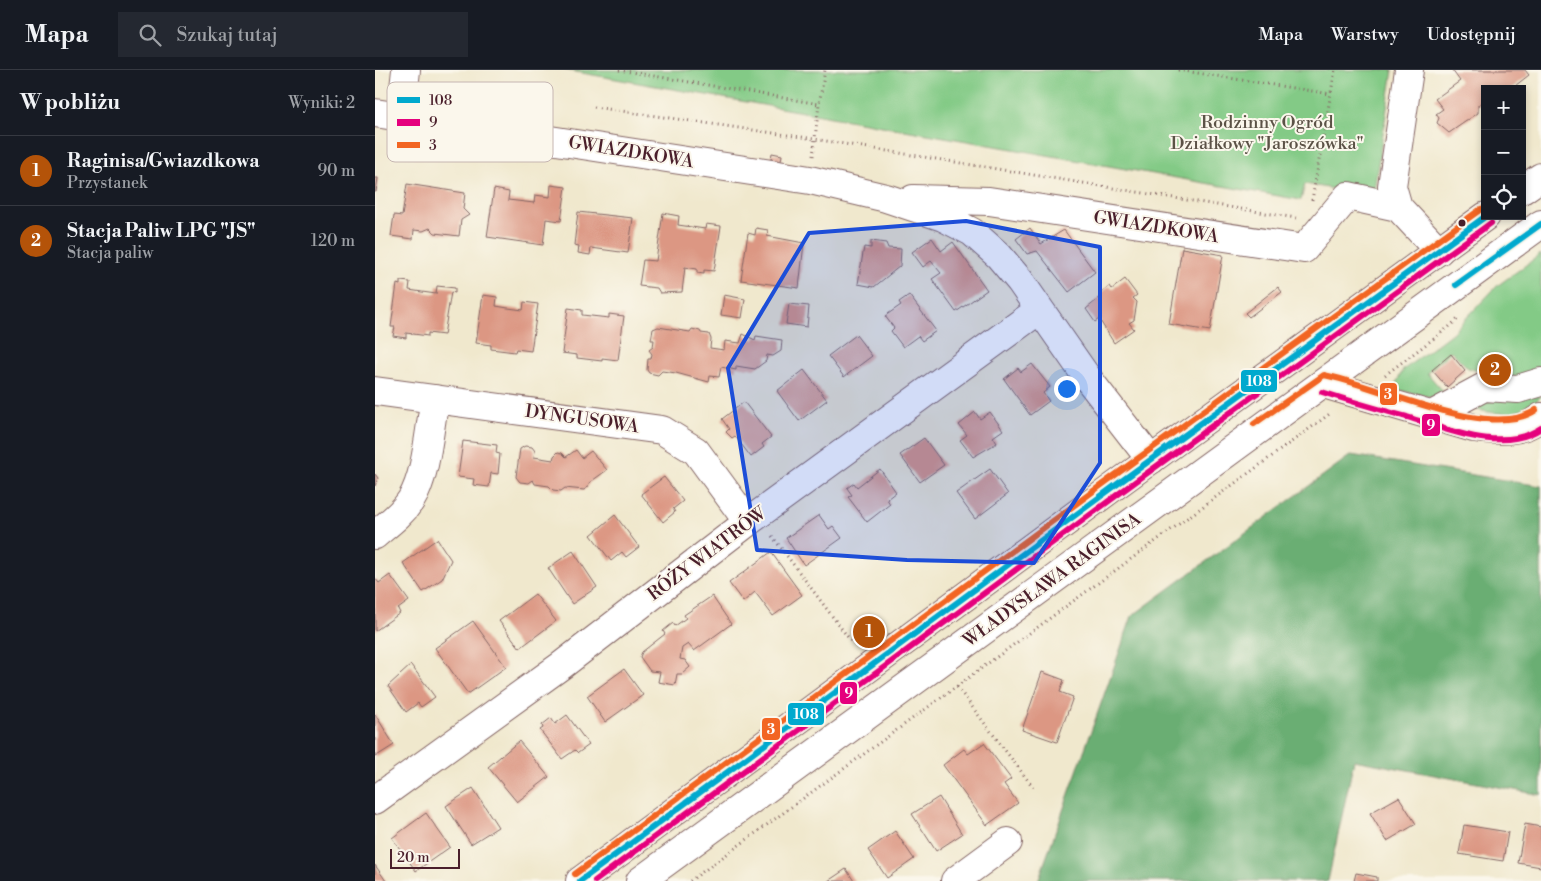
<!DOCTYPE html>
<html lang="pl">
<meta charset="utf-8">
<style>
:root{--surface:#171b24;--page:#242831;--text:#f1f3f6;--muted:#9ea1a6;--line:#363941;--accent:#b45309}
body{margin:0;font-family:"Libre Bodoni",serif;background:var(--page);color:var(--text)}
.controls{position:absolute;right:15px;top:15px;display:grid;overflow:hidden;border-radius:0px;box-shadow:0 2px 8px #0003}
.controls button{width:45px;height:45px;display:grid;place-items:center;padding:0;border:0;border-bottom:1px solid var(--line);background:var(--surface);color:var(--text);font:25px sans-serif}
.scale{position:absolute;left:15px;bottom:12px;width:70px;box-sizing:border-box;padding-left:5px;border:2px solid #4a1f2b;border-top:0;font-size:14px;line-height:18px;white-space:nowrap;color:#4a1f2b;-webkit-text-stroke:4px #fbf7ec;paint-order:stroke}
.you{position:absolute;left:691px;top:318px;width:18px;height:18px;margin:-12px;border:4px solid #fff;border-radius:50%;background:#1a73e8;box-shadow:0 0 0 8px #1a73e833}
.badge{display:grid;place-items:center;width:32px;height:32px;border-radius:50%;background:var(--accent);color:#fff;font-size:16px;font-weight:700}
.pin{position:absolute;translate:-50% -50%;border:2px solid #fff;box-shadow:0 1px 5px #0006}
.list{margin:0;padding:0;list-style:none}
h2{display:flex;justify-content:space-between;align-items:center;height:65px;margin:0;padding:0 20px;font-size:21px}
h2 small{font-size:16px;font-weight:400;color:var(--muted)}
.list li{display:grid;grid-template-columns:32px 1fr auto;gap:15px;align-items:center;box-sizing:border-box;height:70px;padding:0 20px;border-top:1px solid var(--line)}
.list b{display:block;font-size:19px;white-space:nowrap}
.list p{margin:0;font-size:16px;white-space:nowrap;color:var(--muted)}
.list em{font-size:16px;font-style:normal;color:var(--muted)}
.icon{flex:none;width:28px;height:28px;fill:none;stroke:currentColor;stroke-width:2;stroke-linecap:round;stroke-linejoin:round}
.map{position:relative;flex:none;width:1166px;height:811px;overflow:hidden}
header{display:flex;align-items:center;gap:30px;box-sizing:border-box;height:70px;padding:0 25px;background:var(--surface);border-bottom:1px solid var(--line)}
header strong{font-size:24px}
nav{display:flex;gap:28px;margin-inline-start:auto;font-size:18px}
.search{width:350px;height:45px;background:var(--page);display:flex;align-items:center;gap:12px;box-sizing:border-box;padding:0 18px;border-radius:0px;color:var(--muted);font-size:19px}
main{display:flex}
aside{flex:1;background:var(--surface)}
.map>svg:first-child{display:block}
.green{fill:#83ca86;stroke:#667458}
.forest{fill:#6aae73;stroke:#5a664f}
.building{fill:#dc9783}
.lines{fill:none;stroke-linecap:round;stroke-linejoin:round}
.minor-casing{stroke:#846564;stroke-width:30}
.major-casing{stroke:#846564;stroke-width:30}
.path{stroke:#846564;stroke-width:3;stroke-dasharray:1 4;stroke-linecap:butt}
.minor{stroke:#fff;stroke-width:28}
.major{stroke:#fff;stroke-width:28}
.bus-1-casing{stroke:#fbf7ec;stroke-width:10}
.bus-2-casing{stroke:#fbf7ec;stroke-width:10}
.bus-3-casing{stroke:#fbf7ec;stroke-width:10}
.bus-1{stroke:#00a9ce;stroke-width:6}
.bus-2{stroke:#e5007d;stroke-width:6}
.bus-3{stroke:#f26522;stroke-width:6}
.marked{fill:#1d4ed8;fill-opacity:0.2;stroke:#1d4ed8;stroke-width:4;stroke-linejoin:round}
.bus-dot{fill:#4a1f2b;stroke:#fbf7ec;stroke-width:2}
.labels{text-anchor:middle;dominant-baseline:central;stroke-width:4;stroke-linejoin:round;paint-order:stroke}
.park-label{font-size:18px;fill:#5b5246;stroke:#fbf7ec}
.street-label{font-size:18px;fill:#4a1f2b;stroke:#fbf7ec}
.key{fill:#fbf7ec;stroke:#c6b6b2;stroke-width:1}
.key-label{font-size:14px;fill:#4a1f2b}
.line-badge{stroke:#fbf7ec;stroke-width:2}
.badge-label{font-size:14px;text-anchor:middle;font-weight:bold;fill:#fff}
</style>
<header>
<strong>Mapa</strong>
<div class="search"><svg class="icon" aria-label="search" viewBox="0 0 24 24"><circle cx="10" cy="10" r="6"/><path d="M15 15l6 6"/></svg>Szukaj tutaj</div>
<nav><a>Mapa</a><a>Warstwy</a><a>Udostępnij</a></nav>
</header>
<main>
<aside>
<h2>W pobliżu<small>Wyniki: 2</small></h2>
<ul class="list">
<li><span class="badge">1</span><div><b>Raginisa/Gwiazdkowa</b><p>Przystanek</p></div><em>90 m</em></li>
<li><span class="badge">2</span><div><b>Stacja Paliw LPG &quot;JS&quot;</b><p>Stacja paliw</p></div><em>120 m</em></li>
</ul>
</aside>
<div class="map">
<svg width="1166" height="811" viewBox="0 0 1166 811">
<rect width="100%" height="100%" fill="#fbf7ec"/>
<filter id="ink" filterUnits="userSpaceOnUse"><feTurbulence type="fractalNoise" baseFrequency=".02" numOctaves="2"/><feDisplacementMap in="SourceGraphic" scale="10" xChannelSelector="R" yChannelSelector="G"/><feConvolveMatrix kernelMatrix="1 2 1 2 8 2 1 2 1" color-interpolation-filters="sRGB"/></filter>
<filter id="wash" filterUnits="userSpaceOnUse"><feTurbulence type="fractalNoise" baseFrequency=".0096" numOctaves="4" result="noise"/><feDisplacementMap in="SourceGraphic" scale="20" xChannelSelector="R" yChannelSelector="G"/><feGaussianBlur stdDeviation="1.12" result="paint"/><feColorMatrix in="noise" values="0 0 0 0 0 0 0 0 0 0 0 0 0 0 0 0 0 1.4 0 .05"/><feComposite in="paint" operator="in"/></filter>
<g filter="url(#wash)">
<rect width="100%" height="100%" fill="#f0e8cd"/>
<path class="green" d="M190 0H1018L998 126 930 114 926 130Z
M1166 184V304L1146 313 1093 298 1076 281 1052 303 1068 321 1061 328 1018 319 1028 300 1077 263 1122 216Z
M1109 326H1166C1144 352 1113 343 1085 335Z"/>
<path class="forest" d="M976 385 1166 416V725L979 690 953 811H663L757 546Z"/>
<g id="blocks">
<path class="building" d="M1077 0H1150L1154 5 1136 19H1110V31L1103 35V43L1074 63 1062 53 1064 48 1061 44 1068 39 1060 29 1085 11Z
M397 83 407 85 406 91 396 89Z
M0 108H3L1 122H0Z
M32 114 90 123 88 139 94 145 86 150 84 166 60 163 55 158 48 161 39 160 38 169 16 166 19 145 27 146Z
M176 115 191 117 186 151 171 149 168 175 112 167 119 119 134 122 133 130 159 133 160 125 175 127Z
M203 142 258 148 253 183 216 178 215 185 203 183 204 176 199 175Z
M288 143 304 146 303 155 330 159 331 154 346 156 339 201 329 200V204L322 203V199L310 197 307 222 285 223 282 218 264 216 268 190 281 191Z
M381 158 393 160 392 166 429 173 424 218 366 210 373 163 380 165Z
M655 158 666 174 689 160 720 202 694 222 662 181 652 184 641 169Z
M557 168 566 181 578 172 612 220 581 242 557 209 566 203 556 191 548 197 537 182Z
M496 171 511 173 513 178 526 179 525 196 499 217 483 214 489 177 496 178Z
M807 178 848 185 835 261 794 254Z
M750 209 762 225 758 228 762 232 759 250 754 253 759 259 739 273 724 249 720 252 711 239 727 226 725 224 735 216 737 219Z
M25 211 35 212 34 220 47 222 61 224 62 216 80 218V223L76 222 69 265 53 263V266L31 263V268L18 266 20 257H16L22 214 25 215Z
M903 217 907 222 874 247 870 243Z
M108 225 122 227 121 236 133 238 148 240 149 232 163 234 156 281 141 279 140 282 116 279V275L101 273Z
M349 225 370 229 367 248 346 245Z
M534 225 561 261 547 271 543 266 528 277 516 261 519 258 510 246 526 235 524 232Z
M414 234 434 236 432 257 411 254Z
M193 238 207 240V245L234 248V244L249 246 243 290 227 288V291L202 288V285L187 283Z
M283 257 315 262 317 259 325 261 326 263 334 264 336 269 335 278 349 280 350 271 365 273 368 264 380 270 381 266 407 270 406 281 398 286 392 285 391 291 380 299 361 296V300L346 297 344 307 335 306 334 312 301 303 287 301 283 305 274 303 272 300 273 289H276L277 284 274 280 278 277 279 270H276L278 259Z
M481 265 497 286 469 307 453 286Z
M1076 284 1090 301 1072 317 1057 300Z
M657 294 675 317 668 323 674 331 655 345 629 309 643 298 646 302Z
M429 300 452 330 424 351 402 321Z
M369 332 396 367 387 374 389 377 376 387 360 366 357 368 351 362 354 359 347 349Z
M600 342 605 349 615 342 628 360 618 367 622 373 598 387 585 370 592 365 584 355Z
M549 368 569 395 545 412 525 385Z
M88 371 122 375 121 383 125 384 123 404 116 403 114 417 98 415 99 409 83 407Z
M150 376 157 377 160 381 159 387 178 390 179 386 183 382 187 383 191 387 201 380 207 388 216 381 232 400 214 413 213 417 209 420 190 418 186 421 178 420 174 416 160 414 158 410 154 413 145 412 141 407 145 379Z
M505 399 521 422 512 429 515 434 492 452 473 427 477 425 472 418 479 413 482 417Z
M615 399 633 424 600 449 581 423Z
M0 404 3 408 0 416Z
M289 407 308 431 298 439 300 442 288 452 266 424Z
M240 445 264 477 251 487 247 482 236 491 216 465Z
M444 445 454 459 458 456 467 468 429 495 411 468Z
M62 469 76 490 67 509 48 522 28 493Z
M198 481 222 517 197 534 173 498Z
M396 482 427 525 398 546 380 522 368 532 354 513Z
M15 505 34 531 23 539 25 543 0 561V508L4 513Z
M160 524 181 551 145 578 124 551Z
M337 526 356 554 319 581 313 574 307 578 305 589 310 590 315 597 307 604H302L300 615 283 612 285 602 275 601 265 587 267 582 290 564 288 561 298 553 300 556 311 548 309 545Z
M98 551 131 597 93 624 60 578Z
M36 595 60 627 46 637 43 633 31 642 13 616Z
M249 599 268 625 230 652 212 626Z
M667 602 689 610 685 622 698 627 682 672 647 660Z
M0 644 19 675 0 687Z
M192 645 214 675 203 683 200 680 187 689 165 660 168 658 167 655 176 648 180 654Z
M144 671 174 707 142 732 113 697Z
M609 673 636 709 629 714 643 733 612 755 568 695 589 679 593 684Z
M98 718 123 757 96 774 71 736Z
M564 727 587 764 561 781 537 744Z
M1024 727 1041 754 1012 771 995 743Z
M51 743 75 777 41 801 17 768Z
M1150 754 1166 757V797L1143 793Z
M1089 755 1133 762 1128 791 1084 784Z
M520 761 539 789 512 808 493 780Z
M0 795 11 811H0Z
M471 799 479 811H453Z
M981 803 1002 807V811H979Z"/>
</g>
</g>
<g filter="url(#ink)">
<use href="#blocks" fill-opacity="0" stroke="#846564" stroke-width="1"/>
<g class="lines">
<defs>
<path id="minor" d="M1034 0 1017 116 1023 137 1064 181
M0 43 435 110 511 128 568 147 597 162 624 186 645 211 714 310 776 390
M26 46 31 0
M538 129 614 131 929 179 973 126 1023 137
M949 314 1099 358C1122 361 1147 363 1166 347
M0 321 287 360 321 381 373 452
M1055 346 1109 317 1143 319 1166 312
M0 465C13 454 27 444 36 430 52 404 54 359 60 329
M0 730 187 595 373 452 664 240
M580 811 633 772"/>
<path id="major" d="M1147 120 1166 107
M205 811 737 418 1111 146
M265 811 1166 154"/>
</defs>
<use href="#minor" class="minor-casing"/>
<use href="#major" class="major-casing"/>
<path class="path" d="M244 0 444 34
M803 0 956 24
M219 37 433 68 921 148
M438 86 444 34 450 0
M937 130 960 0
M1010 305 1074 257 1084 248
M397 466 478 574
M582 617 658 717
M315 811 956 343"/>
<use href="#minor" class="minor"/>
<use href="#major" class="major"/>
<defs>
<path id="bus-1" d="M1081 215 1166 154
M205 811 737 418 1111 146"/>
<path id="bus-2" d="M947 322C975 331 1003 339 1032 347 1072 359 1127 384 1166 358
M220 811 742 425 1116 153"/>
<path id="bus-3" d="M879 354 949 305C1003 315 1115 372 1161 340
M200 804 732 411 1106 139"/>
</defs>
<use href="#bus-1" class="bus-1-casing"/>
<use href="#bus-2" class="bus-2-casing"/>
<use href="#bus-3" class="bus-3-casing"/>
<use href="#bus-1" class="bus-1"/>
<use href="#bus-2" class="bus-2"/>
<use href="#bus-3" class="bus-3"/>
</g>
</g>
<path class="marked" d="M591 151 725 177V393L659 493 532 490 382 480 353 298 434 163Z"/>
<circle class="bus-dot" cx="1087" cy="153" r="4.5"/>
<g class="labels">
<g class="park-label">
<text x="892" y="52">Rodzinny Ogród<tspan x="892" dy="21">Działkowy "Jaroszówka"</tspan></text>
</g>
<g class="street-label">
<text transform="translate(256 82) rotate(9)">GWIAZDKOWA</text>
<text transform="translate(781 157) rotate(9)">GWIAZDKOWA</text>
<text transform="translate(207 349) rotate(8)">DYNGUSOWA</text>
<text transform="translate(332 484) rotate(-37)">RÓŻY WIATRÓW</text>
<text transform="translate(677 510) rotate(-36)">WŁADYSŁAWA RAGINISA</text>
</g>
</g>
<rect x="12" y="12" width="166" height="80" rx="8" class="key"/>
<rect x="22" y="27" width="23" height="6" fill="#00a9ce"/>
<rect x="22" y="49" width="23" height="7" fill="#e5007d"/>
<rect x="22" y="72" width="23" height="6" fill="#f26522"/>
<g class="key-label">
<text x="54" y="35">108</text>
<text x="54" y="57">9</text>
<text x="54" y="80">3</text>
</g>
<g class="line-badge">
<rect x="865" y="299" width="38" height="24" rx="5" fill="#00a9ce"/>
<rect x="1004" y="312" width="19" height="24" rx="5" fill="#f26522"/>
<rect x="1046" y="343" width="20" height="24" rx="5" fill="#e5007d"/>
<rect x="464" y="611" width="19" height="24" rx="5" fill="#e5007d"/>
<rect x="412" y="632" width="38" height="24" rx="5" fill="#00a9ce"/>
<rect x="386" y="647" width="20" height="24" rx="5" fill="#f26522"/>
</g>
<g class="badge-label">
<text x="884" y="316">108</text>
<text x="1013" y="329">3</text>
<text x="1056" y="360">9</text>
<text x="474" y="628">9</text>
<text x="431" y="649">108</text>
<text x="396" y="664">3</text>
</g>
</svg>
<div class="controls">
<button>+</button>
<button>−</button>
<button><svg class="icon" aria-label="locate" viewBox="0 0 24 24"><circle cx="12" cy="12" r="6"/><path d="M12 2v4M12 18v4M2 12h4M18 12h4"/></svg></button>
</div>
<div class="scale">20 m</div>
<div class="you"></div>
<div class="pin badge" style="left:494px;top:562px">1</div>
<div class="pin badge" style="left:1120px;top:300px">2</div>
</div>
</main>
